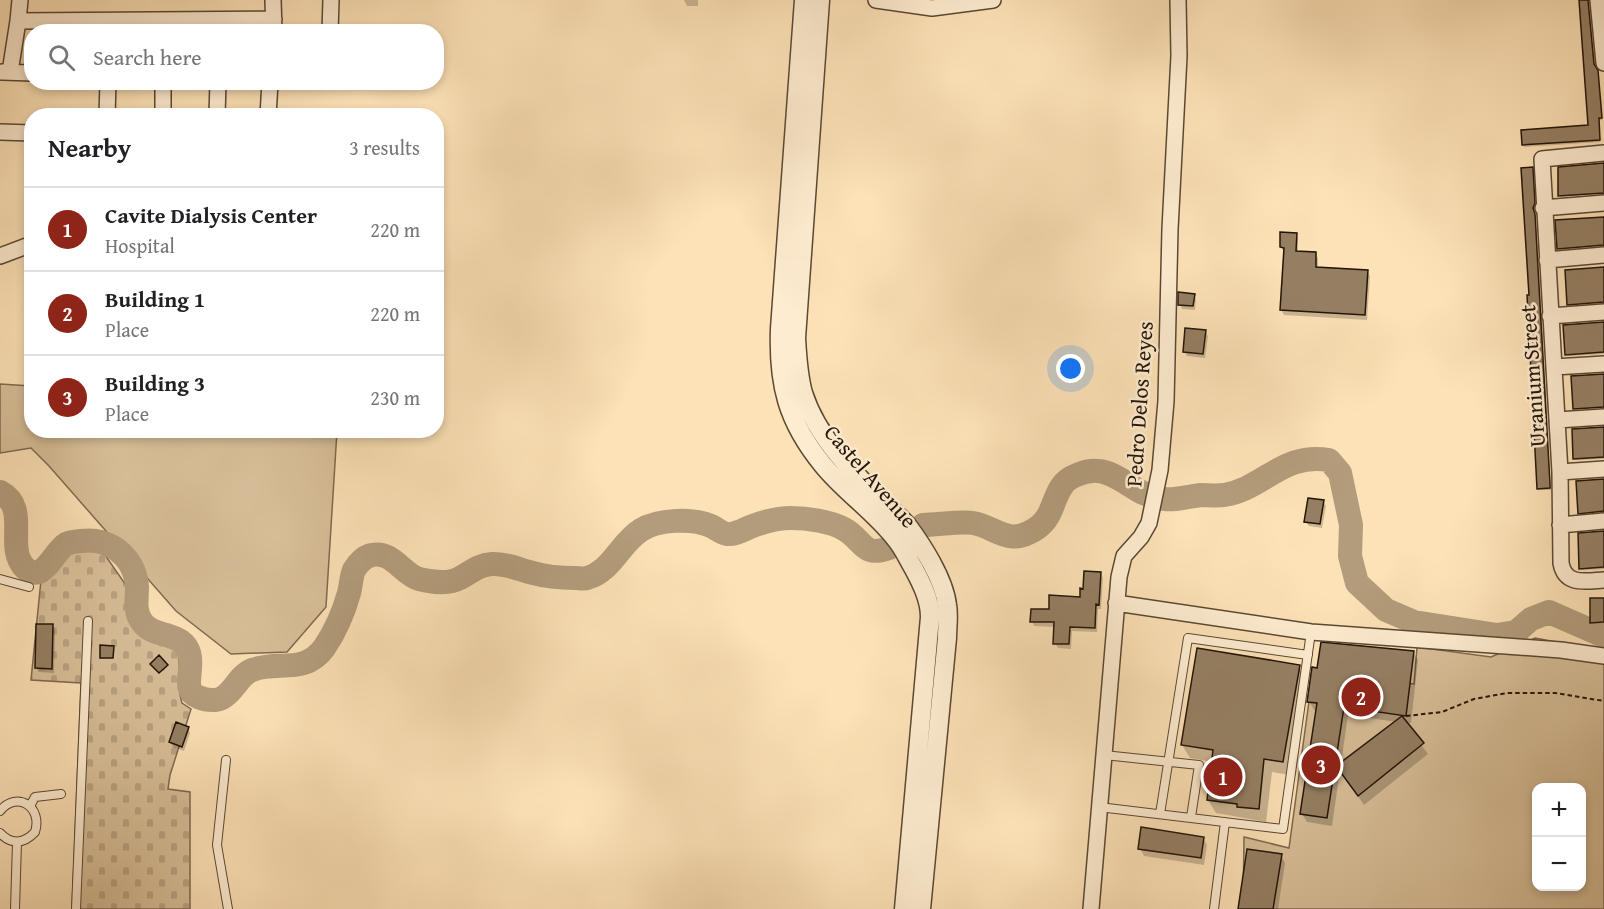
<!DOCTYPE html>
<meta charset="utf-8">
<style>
:root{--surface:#fff;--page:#f6f6f6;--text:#202124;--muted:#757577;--line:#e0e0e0;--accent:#8f2418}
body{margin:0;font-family:"Gentium Book Plus",serif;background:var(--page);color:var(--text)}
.controls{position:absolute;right:18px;bottom:18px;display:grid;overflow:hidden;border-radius:12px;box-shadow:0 3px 9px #0003}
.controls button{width:54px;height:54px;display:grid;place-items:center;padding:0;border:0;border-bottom:2px solid var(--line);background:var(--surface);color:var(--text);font:30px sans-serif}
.you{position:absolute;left:1071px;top:369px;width:21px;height:21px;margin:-15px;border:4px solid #fff;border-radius:50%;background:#1a73e8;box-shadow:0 0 0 9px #1a73e833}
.badge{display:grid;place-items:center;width:39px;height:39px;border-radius:50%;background:var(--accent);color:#fff;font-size:20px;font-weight:700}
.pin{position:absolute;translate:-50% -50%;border:3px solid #fff;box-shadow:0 2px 6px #0006}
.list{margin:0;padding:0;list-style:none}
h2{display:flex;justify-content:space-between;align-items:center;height:78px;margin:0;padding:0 24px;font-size:26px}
h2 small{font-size:20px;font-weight:400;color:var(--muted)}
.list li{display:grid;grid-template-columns:39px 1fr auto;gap:18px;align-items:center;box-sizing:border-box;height:84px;padding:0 24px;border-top:2px solid var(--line)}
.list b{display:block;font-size:22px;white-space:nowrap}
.list p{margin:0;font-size:20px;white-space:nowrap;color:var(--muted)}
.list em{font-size:20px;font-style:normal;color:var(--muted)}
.icon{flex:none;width:33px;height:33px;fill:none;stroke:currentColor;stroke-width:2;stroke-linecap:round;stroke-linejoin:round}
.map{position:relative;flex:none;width:1604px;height:909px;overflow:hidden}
.search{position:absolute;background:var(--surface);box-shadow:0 3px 9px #0003;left:24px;top:24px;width:420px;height:66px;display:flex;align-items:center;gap:15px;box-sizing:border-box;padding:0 21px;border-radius:24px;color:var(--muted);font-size:22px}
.panel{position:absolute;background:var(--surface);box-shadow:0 3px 9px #0003;left:24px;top:108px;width:420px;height:330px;border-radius:24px}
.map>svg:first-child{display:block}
.grass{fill:#d8bf99;stroke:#7e6a50;stroke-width:1.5;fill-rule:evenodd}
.cemetery{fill:url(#cemetery-stones);stroke:#7e6a50;stroke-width:1.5}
.shadow{fill:#0003;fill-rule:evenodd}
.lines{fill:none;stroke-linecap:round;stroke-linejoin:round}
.river{stroke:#b39c7b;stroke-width:24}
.building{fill:#957f63;stroke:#241407;stroke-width:1.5}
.service-casing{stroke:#5a4833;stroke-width:10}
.minor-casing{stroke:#5a4833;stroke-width:18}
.tertiary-casing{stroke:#5a4833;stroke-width:21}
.path{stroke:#241407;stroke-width:2;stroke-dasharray:4.5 3;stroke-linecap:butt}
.service{stroke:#feecd0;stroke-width:8}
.minor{stroke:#feecd0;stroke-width:15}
.tertiary{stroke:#feecd0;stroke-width:18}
.labels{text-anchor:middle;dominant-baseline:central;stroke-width:5;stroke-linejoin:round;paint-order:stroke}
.street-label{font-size:22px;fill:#241407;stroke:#feecd0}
</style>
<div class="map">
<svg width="1604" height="909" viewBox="0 0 1604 909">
<defs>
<pattern id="cemetery-stones" width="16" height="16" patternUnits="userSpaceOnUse" patternTransform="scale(1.5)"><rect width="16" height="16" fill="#d8bf99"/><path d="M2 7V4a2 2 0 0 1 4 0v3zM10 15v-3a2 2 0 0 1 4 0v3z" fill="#b9a382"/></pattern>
</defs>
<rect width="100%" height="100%" fill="#fde2b7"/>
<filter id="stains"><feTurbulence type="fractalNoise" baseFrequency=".00333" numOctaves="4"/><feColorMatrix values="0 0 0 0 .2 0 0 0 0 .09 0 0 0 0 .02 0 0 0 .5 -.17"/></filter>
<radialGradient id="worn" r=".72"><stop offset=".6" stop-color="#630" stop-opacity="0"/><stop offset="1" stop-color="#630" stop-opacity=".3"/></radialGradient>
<path class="grass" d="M0 384 31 386 32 430 337 431 326 607 287 652 231 654 176 611 49 466 31 448 0 453Z
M1535 638 1604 651V909H1243L1244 837 1289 848 1313 672 1414 684 1417 647 1491 657ZM1536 788H1582V886H1536Z"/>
<path class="cemetery" d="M82 547H94L105 555 128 588 132 622 152 638 172 639 178 642 180 695 182 703 191 709 170 775 168 789 190 792V909H72L81 683 31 680 41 580 66 551Z"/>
<path class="shadow" d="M684 0H698V6H687Z
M1579 0H1590L1602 120H1599L1600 142 1524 147 1523 145 1590 126Z
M1604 165V194L1561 197 1560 195Z
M1522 169 1533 170 1535 206 1533 211 1536 217 1551 490H1539L1538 489Z
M1604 218V248L1559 251 1557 221Z
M1296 234 1298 239V253H1315L1318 258V268L1367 271 1370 276 1367 320 1284 315 1281 310 1284 252 1281 247Z
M1604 268V304L1569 306 1568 305Z
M1194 295 1196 300 1195 310 1182 309 1180 304Z
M1604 323V354L1568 356 1567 355Z
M1205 331 1208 336 1205 358 1187 356 1185 352Z
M1604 374V408L1575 410 1574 409Z
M1604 427V459L1575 460 1574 458Z
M1604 480V514L1581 515 1580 513Z
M1323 501 1326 506 1322 528 1309 526 1306 522Z
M1604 532V569L1582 570 1581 568Z
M1100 573 1103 578 1101 609H1098L1097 632 1072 631 1071 649 1058 648 1055 643 1056 627 1034 626 1032 621 1050 611 1081 598 1085 590Z
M1604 599V627H1594L1592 622Z
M52 626 55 630 54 673 39 672 36 668Z
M1413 652 1418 660 1411 723H1405L1428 754 1364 805 1340 770 1332 826 1307 822 1302 814 1317 710H1314L1309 701ZM1348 715 1397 722 1341 764Z
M1299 667 1307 680 1290 775 1272 772 1266 822 1216 813 1208 800 1213 762 1190 758 1182 745Z
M188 728 190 733 184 751 173 747 171 742Z
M1203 838 1207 845 1204 865 1144 856 1140 848Z
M1281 855 1285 863 1278 909H1239Z"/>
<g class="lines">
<path class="river" d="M0 492C31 508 4 547 25 568 43 585 54 551 66 544 73 541 88 540 96 541 119 545 136 564 137 587 137 599 134 612 142 622 151 636 172 632 184 644 200 661 178 690 198 697 232 710 232 678 252 670 278 660 304 675 324 648 335 632 344 611 349 593 351 586 351 577 354 570 358 563 365 556 372 555 393 551 402 574 419 579 432 582 448 585 460 578 472 572 477 565 492 564 506 563 520 570 533 573 547 577 562 578 575 578 579 578 584 579 587 578 612 571 620 543 641 530 658 519 693 518 711 526 716 528 721 533 727 534 734 535 743 530 750 527 763 522 776 518 791 518 806 518 830 521 844 529 864 540 862 558 889 548
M923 525C936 525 961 521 973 523 997 527 1008 548 1037 528 1053 517 1052 500 1062 486 1068 476 1087 470 1098 471 1114 472 1129 486 1143 493 1169 504 1176 498 1201 495 1208 495 1216 496 1224 495 1263 489 1283 452 1329 460L1340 473 1351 525 1350 556 1357 583 1386 610 1414 622 1497 635 1516 632 1531 619 1549 612 1604 636"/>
</g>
<path class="building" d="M1579 0H1588L1594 64 1598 70 1602 118H1599L1600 140 1522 145 1521 130 1588 125Z
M1604 163V193L1558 196V167Z
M1533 167 1535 203 1533 208 1535 214 1550 484V488L1537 489 1527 295H1529L1521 168Z
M1604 217V245L1557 249 1555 220Z
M1280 232 1297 233 1296 251 1316 252V267L1368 270 1365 315 1280 310 1284 248 1280 247Z
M1604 267V302L1567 305 1565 270Z
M1178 292 1195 294 1193 306 1178 305Z
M1604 322V352L1565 355 1563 325Z
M1185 328 1206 330 1203 354 1183 352Z
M1604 374V407L1573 409 1571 376Z
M1604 427V457L1573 459 1572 429Z
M1604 479V511L1578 514 1576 481Z
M1308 498 1324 500 1320 524 1304 522Z
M1604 531V567L1579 569 1578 533Z
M1084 571 1101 572 1099 605 1096 604 1095 628 1070 627 1069 644H1053L1054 622H1030L1031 609H1049V595L1080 597V588L1083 589Z
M1590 598H1604V622L1590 623Z
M36 624H53L52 669 35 668Z
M1321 642 1414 651 1406 716 1344 707 1327 818 1300 814 1317 703 1307 702 1312 667 1317 668Z
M100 645 114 646 113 658H100Z
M1197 648 1300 665 1283 762 1264 759 1259 809 1237 807V804L1207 800 1213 750 1181 745Z
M159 655 168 665 159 673 150 664Z
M1402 716 1424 743 1358 796 1336 766Z
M176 722 189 727 182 747 169 742Z
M1141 827 1204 837 1201 858 1138 849Z
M1247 849 1282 854 1273 909H1238Z"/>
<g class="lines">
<defs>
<path id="service" d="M0 579 29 587
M1104 755 1199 765 1191 817
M226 760 217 845 228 909
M30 806 35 797 61 794
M1099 807 1283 829 1311 632
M0 811C17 790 43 807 35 832 24 844 11 845 0 833
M1160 814 1188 638 1308 655
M15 909 17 842
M76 909 88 621
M1214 909 1225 822"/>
<path id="minor" d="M20 0 18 21 274 19
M273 0 274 32
M876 0 932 8 993 0
M1598 0 1604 63
M330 32 331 0
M2 72 32 73
M10 72 18 21
M107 116 108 82
M163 116V82
M217 116 218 82
M268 116 270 82
M0 132 32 133
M1604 153 1542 159 1560 472 1561 563C1565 586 1585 581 1604 580
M1543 208 1604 203
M0 256 32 244
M1547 260 1604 255
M1550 316 1604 312
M1554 367 1604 364
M1557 420 1604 417
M1560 472 1604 469
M1560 525 1604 521
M1116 603 1311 632 1561 650 1604 656
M1091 909 1119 577 1124 556 1141 537 1149 523 1160 470 1166 401 1170 229 1179 56 1178 0"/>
<path id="tertiary" d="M804 0 780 329C778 384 787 421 823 465 845 492 874 511 895 538 903 547 908 559 914 569 922 584 930 600 930 617L904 909
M820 0 796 338C797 356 798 375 803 393 820 447 868 486 907 525 922 545 944 579 947 605 949 616 947 627 947 638L921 909"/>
</defs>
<use href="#service" class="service-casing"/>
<use href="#minor" class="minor-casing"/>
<use href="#tertiary" class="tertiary-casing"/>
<path class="path" d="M1406 716 1442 712 1474 699 1507 693H1555L1604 701"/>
<use href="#service" class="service"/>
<use href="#minor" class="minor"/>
<use href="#tertiary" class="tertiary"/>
</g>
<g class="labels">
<g class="street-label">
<text transform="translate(1532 376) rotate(-94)">Uranium Street</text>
<text transform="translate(1139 404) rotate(-86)">Pedro Delos Reyes</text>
<text transform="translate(871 476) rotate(49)">Castel Avenue</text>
</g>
</g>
<rect width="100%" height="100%" filter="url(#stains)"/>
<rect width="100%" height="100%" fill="url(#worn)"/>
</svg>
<div class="controls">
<button>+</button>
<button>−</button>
</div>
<div class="you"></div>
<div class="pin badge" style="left:1223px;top:777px">1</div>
<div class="pin badge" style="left:1361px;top:697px">2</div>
<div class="pin badge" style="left:1321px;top:765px">3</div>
<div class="search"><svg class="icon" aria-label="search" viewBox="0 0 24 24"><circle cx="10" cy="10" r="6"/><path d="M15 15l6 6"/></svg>Search here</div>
<section class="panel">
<h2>Nearby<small>3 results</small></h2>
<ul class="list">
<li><span class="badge">1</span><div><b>Cavite Dialysis Center</b><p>Hospital</p></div><em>220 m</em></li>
<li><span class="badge">2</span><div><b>Building 1</b><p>Place</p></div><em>220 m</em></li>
<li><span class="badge">3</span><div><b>Building 3</b><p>Place</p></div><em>230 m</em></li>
</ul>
</section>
</div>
